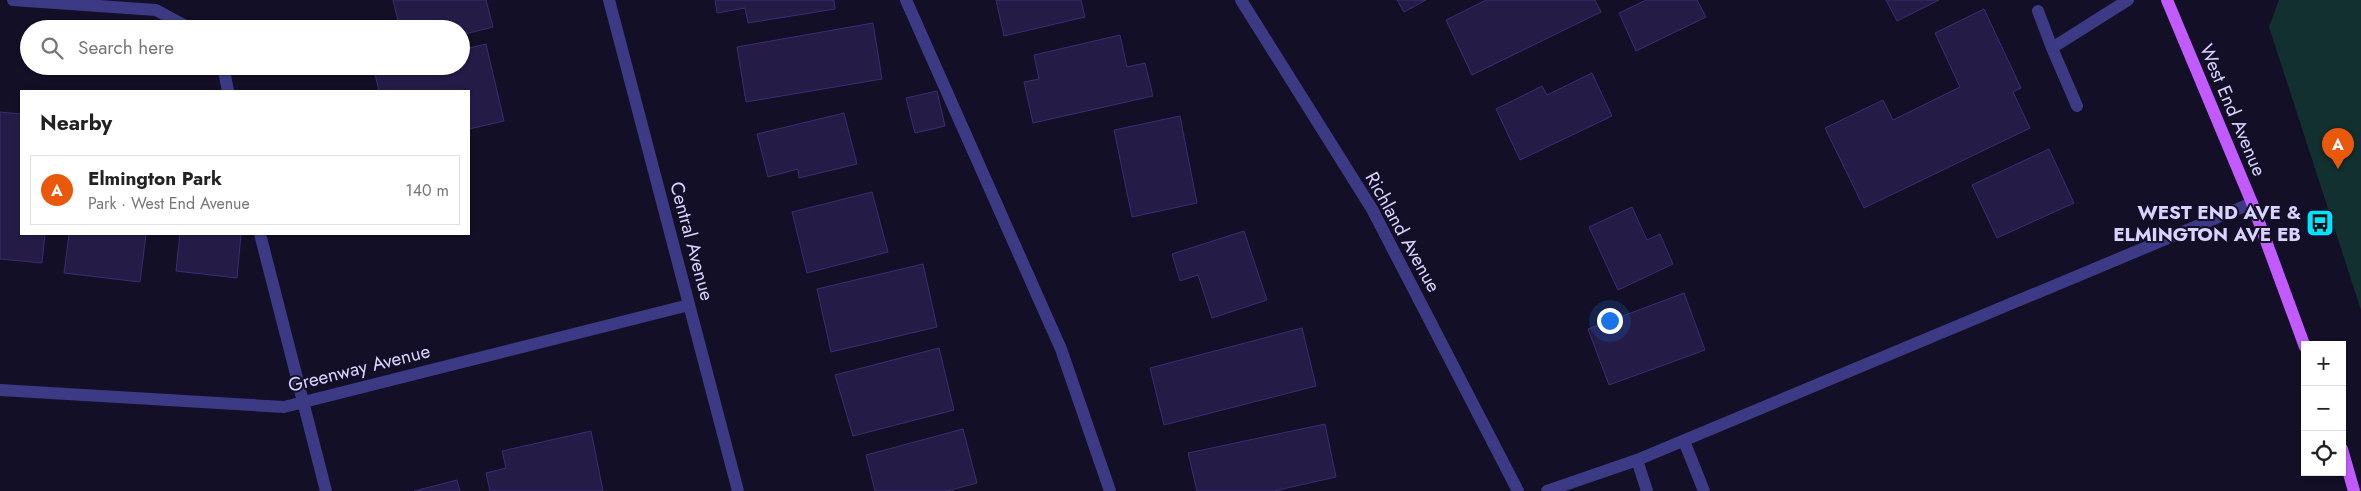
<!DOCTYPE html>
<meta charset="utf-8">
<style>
:root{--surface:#fff;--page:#f2f2f2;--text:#222;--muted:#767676;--line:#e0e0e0;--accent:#ea580c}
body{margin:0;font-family:Jost,sans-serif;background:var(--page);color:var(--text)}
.controls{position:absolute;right:15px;bottom:15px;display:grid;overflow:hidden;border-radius:0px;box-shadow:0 1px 4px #0004}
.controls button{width:45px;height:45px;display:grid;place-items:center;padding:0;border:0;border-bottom:1px solid var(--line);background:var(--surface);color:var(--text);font:25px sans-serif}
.you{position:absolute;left:1609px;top:320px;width:18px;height:18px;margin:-12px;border:4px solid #fff;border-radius:50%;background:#1a73e8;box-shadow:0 0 0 8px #1a73e833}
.badge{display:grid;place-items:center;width:32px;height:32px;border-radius:50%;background:var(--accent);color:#fff;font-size:16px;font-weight:700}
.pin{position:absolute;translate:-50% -41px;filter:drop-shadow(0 1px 2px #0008)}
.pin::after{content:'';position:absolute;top:26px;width:18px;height:15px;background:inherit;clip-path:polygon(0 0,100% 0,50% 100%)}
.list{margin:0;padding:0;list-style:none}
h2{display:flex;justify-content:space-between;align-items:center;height:65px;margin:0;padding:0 20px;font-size:21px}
h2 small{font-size:16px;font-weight:400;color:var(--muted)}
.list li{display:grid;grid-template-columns:32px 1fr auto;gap:15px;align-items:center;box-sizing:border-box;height:70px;margin:0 10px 10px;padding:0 10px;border:1px solid var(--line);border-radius:0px}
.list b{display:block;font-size:19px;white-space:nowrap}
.list p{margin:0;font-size:16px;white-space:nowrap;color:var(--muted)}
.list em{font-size:16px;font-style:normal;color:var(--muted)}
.icon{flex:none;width:28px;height:28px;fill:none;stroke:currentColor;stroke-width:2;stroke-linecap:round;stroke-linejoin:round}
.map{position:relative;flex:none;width:2361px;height:491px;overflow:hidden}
.search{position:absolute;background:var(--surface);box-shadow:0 1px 4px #0004;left:20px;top:20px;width:450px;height:55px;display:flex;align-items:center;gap:12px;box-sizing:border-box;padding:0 18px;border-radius:28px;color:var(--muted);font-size:19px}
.panel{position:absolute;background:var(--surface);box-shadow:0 1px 4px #0004;left:20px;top:90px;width:450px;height:145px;border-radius:0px}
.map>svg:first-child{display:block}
.green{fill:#12302f}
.building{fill:#241b47;stroke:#3b2d73}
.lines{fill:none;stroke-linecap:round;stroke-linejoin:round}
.service{stroke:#3d3a85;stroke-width:12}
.minor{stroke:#3d3a85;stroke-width:12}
.primary{stroke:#c25bff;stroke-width:12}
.labels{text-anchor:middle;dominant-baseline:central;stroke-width:4;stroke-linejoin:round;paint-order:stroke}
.street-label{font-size:19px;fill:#d9d4ff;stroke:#130f26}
.poi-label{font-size:19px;font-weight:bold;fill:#d9d4ff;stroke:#130f26;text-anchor:end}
</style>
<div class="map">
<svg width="2361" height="491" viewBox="0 0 2361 491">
<rect width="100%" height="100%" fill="#130f26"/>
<path class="green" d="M2279 0H2361V310L2269 27Z"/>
<path class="building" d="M393 0H486L493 27 461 35V29H400Z
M715 0H834L835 9 748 23 745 8 717 13Z
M996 0H1081L1085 17 1004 36Z
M1397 0H1426L1404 12Z
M1486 0H1595L1601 12 1472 75 1446 20Z
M1646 0H1697L1706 17 1636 51 1619 13Z
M1886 0H1939L1897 21Z
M1984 9 2021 88 2013 92 2030 128 1864 208 1825 128 1883 100 1893 120 1960 87 1935 33Z
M873 23 882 79 746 102 737 47Z
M1120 35 1127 67 1145 63 1153 96 1033 123 1024 82 1039 79 1034 55Z
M486 44 504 121 469 129V91H379L374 70 390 66H461V50Z
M1592 73 1612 116 1520 160 1496 109 1542 86 1547 95Z
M937 91 945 126 915 133 906 98Z
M0 112 21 114V234H45L42 263 0 259Z
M844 113 857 164 799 178 798 169 768 177 757 134Z
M1180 116 1197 203 1132 217 1114 130Z
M2049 149 2074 203 1997 238 1972 185Z
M872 192 888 252 807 273 792 212Z
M1632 207 1647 240 1660 234 1673 264 1618 290 1589 227Z
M1244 231 1267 300 1212 318 1198 275 1180 281 1172 254Z
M69 234H146L140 282 64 273Z
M180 234H241L237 278 176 271Z
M923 264 937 327 831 352 817 289Z
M1684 293 1705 350 1609 385 1588 329Z
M1302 328 1316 386 1164 425 1150 368Z
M939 348 954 410 853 436 835 375Z
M1325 424 1336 477 1274 491H1197L1188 453Z
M963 429 977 483 947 491H875L866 455Z
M591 431 603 491H490L486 473 506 468 502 451Z
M457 480 460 491H414Z"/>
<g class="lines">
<path class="service" d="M13 0 156 10 191 29
M906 0 1061 349 1110 491
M2038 11 2052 48
M220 66 224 71 228 91
M2077 106 2052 48 2128 0
M260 234 326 491
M1684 441 1704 491
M1637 460 1647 491
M1547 491 1637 460 2252 203"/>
<path class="minor" d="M609 0 738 491
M1241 0 1372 209 1518 491
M0 390 284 407 689 305"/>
<path class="primary" d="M2167 0 2252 203 2305 347
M2342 449 2354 491"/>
</g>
<defs>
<symbol id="bus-square" viewBox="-11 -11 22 22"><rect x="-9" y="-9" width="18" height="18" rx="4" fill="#00e5ff" stroke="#130f26"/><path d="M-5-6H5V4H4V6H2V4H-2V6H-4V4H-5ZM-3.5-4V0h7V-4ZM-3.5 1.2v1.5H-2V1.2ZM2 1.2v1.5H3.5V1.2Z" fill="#111"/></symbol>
</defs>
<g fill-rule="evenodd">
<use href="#bus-square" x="2304" y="207" width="32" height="32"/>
</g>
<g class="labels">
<g class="street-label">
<text transform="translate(2233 110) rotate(67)">West End Avenue</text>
<text transform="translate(1403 232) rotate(61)">Richland Avenue</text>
<text transform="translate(692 241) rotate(75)">Central Avenue</text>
<text transform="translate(359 368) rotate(-14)">Greenway Avenue</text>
</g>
<g class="poi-label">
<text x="2301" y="212">WEST END AVE &amp;<tspan x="2301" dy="22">ELMINGTON AVE EB</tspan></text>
</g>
</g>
</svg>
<div class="controls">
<button>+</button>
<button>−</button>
<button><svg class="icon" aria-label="locate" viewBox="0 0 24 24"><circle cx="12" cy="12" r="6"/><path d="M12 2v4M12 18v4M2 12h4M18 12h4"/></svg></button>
</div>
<div class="you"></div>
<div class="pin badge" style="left:2338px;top:169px">A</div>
<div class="search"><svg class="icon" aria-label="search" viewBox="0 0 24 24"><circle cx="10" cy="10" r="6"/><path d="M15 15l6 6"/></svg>Search here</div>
<section class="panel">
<h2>Nearby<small></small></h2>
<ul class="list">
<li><span class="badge">A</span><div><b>Elmington Park</b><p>Park · West End Avenue</p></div><em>140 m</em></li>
</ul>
</section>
</div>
